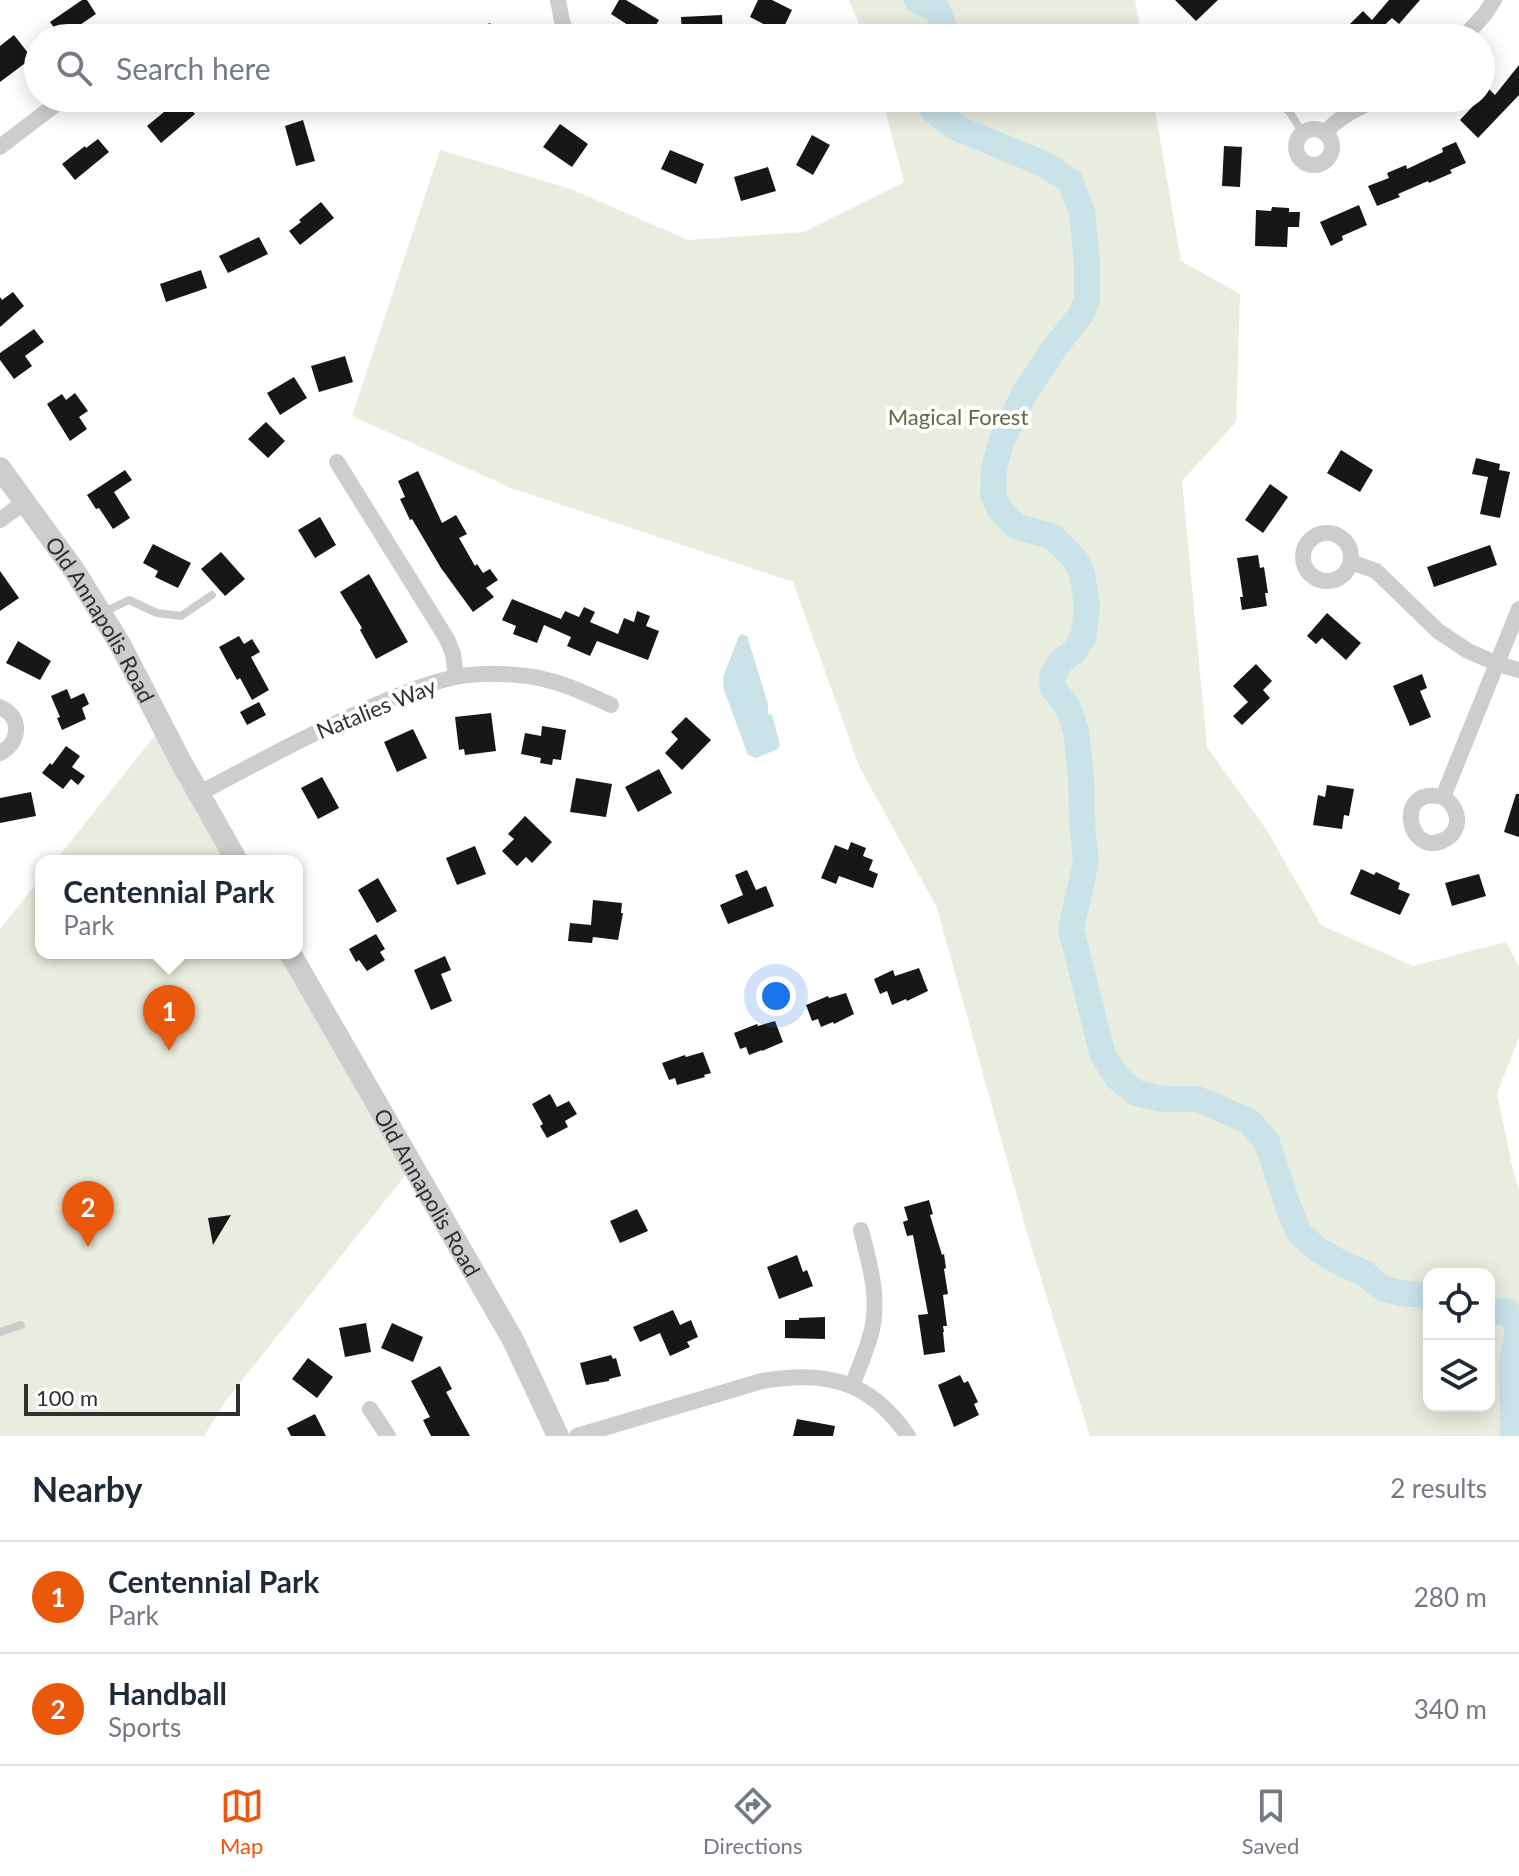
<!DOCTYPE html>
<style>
:root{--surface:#fff;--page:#f2f2f3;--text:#1f2937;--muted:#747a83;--line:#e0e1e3;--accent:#ea580c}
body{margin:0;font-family:Lato,sans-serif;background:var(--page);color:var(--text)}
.controls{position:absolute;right:24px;bottom:24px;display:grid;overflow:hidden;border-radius:16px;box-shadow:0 4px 20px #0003}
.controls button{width:72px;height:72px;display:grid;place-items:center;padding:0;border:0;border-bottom:2px solid var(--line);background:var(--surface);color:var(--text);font:40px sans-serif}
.scale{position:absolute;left:24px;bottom:20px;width:216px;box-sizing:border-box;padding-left:8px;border:4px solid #303030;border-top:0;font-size:22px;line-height:28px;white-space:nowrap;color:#303030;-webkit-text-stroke:6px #fff;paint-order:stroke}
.you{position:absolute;left:776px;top:996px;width:28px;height:28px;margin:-20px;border:6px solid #fff;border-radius:50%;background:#1a73e8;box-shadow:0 0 0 12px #1a73e833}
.badge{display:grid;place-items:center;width:52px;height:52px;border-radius:50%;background:var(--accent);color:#fff;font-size:26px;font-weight:700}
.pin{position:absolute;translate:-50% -66px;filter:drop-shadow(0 2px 4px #0008)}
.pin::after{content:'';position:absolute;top:42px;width:28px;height:24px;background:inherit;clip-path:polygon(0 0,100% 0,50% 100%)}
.popup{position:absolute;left:35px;top:855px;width:268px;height:104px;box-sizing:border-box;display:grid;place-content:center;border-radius:16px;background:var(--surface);filter:drop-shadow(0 2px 6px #0005);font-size:26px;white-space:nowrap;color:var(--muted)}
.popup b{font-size:30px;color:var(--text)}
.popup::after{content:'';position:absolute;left:50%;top:100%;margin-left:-16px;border:16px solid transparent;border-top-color:var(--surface)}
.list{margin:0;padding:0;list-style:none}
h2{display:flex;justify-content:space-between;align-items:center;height:104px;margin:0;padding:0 32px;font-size:34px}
h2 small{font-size:26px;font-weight:400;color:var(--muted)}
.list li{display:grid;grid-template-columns:52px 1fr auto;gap:24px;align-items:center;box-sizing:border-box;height:112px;padding:0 32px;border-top:2px solid var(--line)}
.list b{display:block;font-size:30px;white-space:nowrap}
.list p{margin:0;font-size:26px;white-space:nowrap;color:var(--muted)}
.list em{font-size:26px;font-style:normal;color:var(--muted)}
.icon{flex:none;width:44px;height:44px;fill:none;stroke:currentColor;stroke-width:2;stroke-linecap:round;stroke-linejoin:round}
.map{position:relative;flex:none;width:1519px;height:1436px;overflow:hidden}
.search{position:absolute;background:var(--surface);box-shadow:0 4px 20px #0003;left:24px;right:24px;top:24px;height:88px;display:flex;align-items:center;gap:20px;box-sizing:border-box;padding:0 28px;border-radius:44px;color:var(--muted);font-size:30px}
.sheet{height:328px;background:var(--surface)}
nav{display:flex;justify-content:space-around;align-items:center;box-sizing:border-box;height:112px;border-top:2px solid var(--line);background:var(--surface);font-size:22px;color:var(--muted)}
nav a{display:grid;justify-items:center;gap:4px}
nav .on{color:var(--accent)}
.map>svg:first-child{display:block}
.green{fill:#e9eddf;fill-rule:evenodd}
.water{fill:#c9e3e9}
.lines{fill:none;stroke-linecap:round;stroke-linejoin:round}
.river{stroke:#c9e3e9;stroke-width:26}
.building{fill:#171717}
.service{stroke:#cdcdcd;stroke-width:8}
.minor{stroke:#cdcdcd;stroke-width:16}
.tertiary{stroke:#cdcdcd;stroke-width:22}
.labels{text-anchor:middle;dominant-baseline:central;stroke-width:8;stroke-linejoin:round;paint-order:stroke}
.park-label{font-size:22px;fill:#5b6b3f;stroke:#fff}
.street-label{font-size:22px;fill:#303030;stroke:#fff}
</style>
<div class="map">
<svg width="1519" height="1436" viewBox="0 0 1519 1436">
<rect width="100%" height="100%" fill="#fff"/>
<path class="green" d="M849 0H1135L1142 38H865Z
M882 98H1153L1181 261 1240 294 1236 422 1182 481 1207 747 1266 829 1321 925 1413 966 1506 942 1519 967V1037L1497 1094 1513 1170 1519 1190V1436H1090L1030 1243 937 908 859 766 793 582 511 488 352 416 440 150 571 189 688 240 803 232 904 182ZM1429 1274H1489V1406H1429Z
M156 734 229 861H55Z
M41 878V953H282L408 1172 228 1398 204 1436H0V929Z"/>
<path class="water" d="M742 634 747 636 768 704V714L772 715 780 744 778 749 756 758 748 755 724 690 723 677 739 636Z"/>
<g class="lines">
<path class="river" d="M917 0 938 11 944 28 943 38
M926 98 934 111 957 128 1044 164 1070 181 1082 212 1087 262V299L1082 313 1053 350 1024 394 1002 440 994 468 993 495 1000 510 1016 526 1053 537 1075 559 1082 573 1087 606 1084 635 1074 652 1061 661 1052 677 1053 689 1067 705 1076 731 1081 777 1082 825 1086 862 1071 929 1103 1056 1119 1079 1136 1093 1162 1099H1197L1249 1121 1267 1142 1288 1206 1299 1233 1317 1249 1339 1262 1364 1273 1382 1288 1400 1293 1425 1295 1429 1299
M1489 1312 1506 1311 1514 1319 1518 1330 1512 1363 1513 1436"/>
</g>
<path class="building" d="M82 0H87L96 14 61 38 50 22Z
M619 0H626L659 20 648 38 611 14Z
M758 0H772L792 10 781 33 750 17Z
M1175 0H1218L1196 21Z
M1389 0H1420L1399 24 1392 18 1371 38H1336L1363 11 1372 20Z
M722 15 723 37 682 38 681 17Z
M490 23 497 38H457Z
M14 35 32 58 0 82V46Z
M1519 65V95L1478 138 1460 120 1489 89 1495 95Z
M181 98 195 114 161 143 147 126Z
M303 120 315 161 296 166 285 126Z
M560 124 588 144 572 167 543 147Z
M812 135 830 145 813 175 796 165Z
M98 139 109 152 75 180 62 164 85 146 86 148Z
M1456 142 1466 163 1450 170 1452 173 1429 183 1428 181 1398 194 1400 197 1377 206 1368 186 1389 178 1387 173 1406 165 1407 169 1443 152 1442 148Z
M1224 146 1242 147 1240 187 1222 186Z
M670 150 704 164 696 184 661 169Z
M768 167 776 191 741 201 734 177Z
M321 202 334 218 300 245 289 231 301 222 299 220Z
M1359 205 1367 225 1342 236 1343 240 1331 246 1320 222Z
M1272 207 1289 208V212H1300L1299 227H1288L1287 247 1255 246 1256 210 1271 211Z
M259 237 268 254 228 273 219 256Z
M201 270 207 288 166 302 160 284Z
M13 292 24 306 0 327V297L2 300Z
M34 329 44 342 25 356 32 366 14 379 0 360V353Z
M345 356 353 382 319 392 311 366Z
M294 377 307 398 280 415 267 393Z
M75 393 88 411 79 417 87 429 70 441 47 404 62 394 66 400Z
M266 422 285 441 268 458 248 439Z
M1341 450 1373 470 1360 492 1327 473Z
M1476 458 1500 464 1499 470 1510 472 1500 518 1480 514 1488 477 1472 474Z
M125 470 132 480 114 492 130 518 113 529 99 508 96 509 87 495Z
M418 471 442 523 456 515 467 534 459 538 475 566 477 564 483 573 490 569 498 580 486 588 494 597 473 612 441 568 412 519 410 520 400 499 405 497 398 481Z
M1270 484 1288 497 1263 533 1245 520Z
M320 517 336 545 315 558 298 530Z
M153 544 191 563 178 588 155 577 158 571 143 563Z
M1490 545 1497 565 1434 587 1427 567Z
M221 552 245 579 225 596 201 569Z
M1258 555 1260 568 1264 567 1268 593H1265L1267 606 1242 610 1240 597H1243L1237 558Z
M0 571 19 598 0 611Z
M369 574 408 642 376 659 360 630 362 628 340 592Z
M512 599 561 619 565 611 579 617 584 607 595 612 590 622 618 634 624 618 634 622 637 611 650 616 646 626 659 631 648 660 597 641 590 656 567 646 571 637 544 625 537 643 513 634 516 626 502 620Z
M1327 613 1361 643 1346 660 1322 638 1316 644 1307 636Z
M239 636 244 644 252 639 260 652 251 657 269 690 252 700 240 678 237 680 219 647Z
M18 641 51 661 40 680 6 663Z
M1256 664 1272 681 1263 690 1270 698 1242 725 1233 716 1248 702 1233 686Z
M1422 674 1427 688 1420 691 1431 717 1410 726 1393 686Z
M67 689 71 699 84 693 89 704 82 708 86 719 62 730 57 718 60 717 51 696Z
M259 702 266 715 247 725 240 712Z
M491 713 496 751 465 755 464 749 459 750 455 717Z
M686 717 711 740 682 770 665 753 678 739 671 732Z
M542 726 566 730 561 760 553 759 552 765 540 763 541 758 521 754 525 733 541 736Z
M413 729 427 758 397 772 384 742Z
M66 746 80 756 72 767 85 776 78 785 71 779 63 789 42 773 50 763 52 765Z
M659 769 672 793 638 812 625 787Z
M322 777 339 808 318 819 301 788Z
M576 778 612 784 606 817 570 812Z
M1327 785 1354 789 1349 816 1344 815 1342 829 1313 825 1318 795 1325 797Z
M31 792 36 816 0 823V798Z
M1516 794H1519V837L1504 832Z
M525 816 552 842 532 863 526 857 517 866 502 851 514 839 508 834Z
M851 842 866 848 863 856 873 860 869 870 878 874 873 888 839 876 836 884 821 878 835 845 848 850Z
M475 846 486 874 457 885 446 858Z
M1361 869 1374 875 1376 872 1400 883 1398 889 1410 894 1400 915 1350 894Z
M747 870 756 890 766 886 774 906 728 924 720 905 743 895 735 875Z
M1479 874 1486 896 1452 906 1445 883Z
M378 878 397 911 377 923 358 890Z
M593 900 622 903 621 913H623L618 940 593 937 592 943 568 941 570 923 591 925Z
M376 934 385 949 380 952 385 960 367 971 359 960 356 962 349 949Z
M445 956 451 970 441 974 452 1001 431 1010 414 970Z
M919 968 928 991 907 1001 906 999 892 1005 887 991 880 994 874 979 893 970 895 976Z
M846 993 854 1014 834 1024 833 1022 821 1027 818 1019 812 1021 806 1005 828 996 829 998Z
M775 1021 783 1042 762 1051V1050L749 1055 746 1047 740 1049 734 1033 757 1024 758 1026Z
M703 1052 711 1073 704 1075 705 1077 677 1085 675 1078 669 1080 662 1063 685 1055 686 1057Z
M550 1094 557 1107 569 1101 577 1114 565 1121 568 1127 547 1138 540 1126 543 1124 532 1104Z
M929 1200 933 1214 930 1215 942 1255 944 1254 946 1268 944 1269 948 1294 943 1295 947 1326H943L944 1332H943L945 1352 924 1355 918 1315 928 1314 913 1235 907 1236 903 1222 908 1220 904 1207Z
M637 1209 648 1231 620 1243 610 1221Z
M231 1215 213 1245 208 1218Z
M797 1255 803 1272 807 1270 813 1286 779 1299 767 1267Z
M673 1310 680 1325 691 1320 698 1337 687 1342 690 1347 670 1356 660 1333 640 1342 633 1327Z
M825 1317V1339L785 1338V1320H799V1318Z
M366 1323 371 1352 345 1357 339 1328Z
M392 1323 423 1337 413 1362 381 1348Z
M611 1355 613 1359 616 1358 621 1376 609 1379V1381L586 1385 580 1363Z
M308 1358 333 1377 317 1398 292 1379Z
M440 1366 452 1389 446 1392 470 1436H431L423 1420 430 1417 411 1381Z
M960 1375 964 1383 968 1381 978 1402 974 1404 979 1415 954 1427 938 1385Z
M315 1414 326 1436H291L287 1428Z
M797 1419 835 1426 833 1436H793Z"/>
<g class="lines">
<path class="service" d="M1214 28 1218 38
M1272 98 1289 111 1302 132
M102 613 129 600 157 613 181 616 212 595
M0 1332 21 1325"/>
<path class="minor" d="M558 0 562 21 568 38
M159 38 167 34 199 35
M1463 38 1484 15 1494 0
M697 98 722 102
M1296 147a18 18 0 1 1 36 0a18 18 0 1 1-36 0Z
M1326 132C1341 115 1359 108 1379 98
M0 147 64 98
M337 462 447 639 453 654 456 677
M0 520 26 501
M1303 557a24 24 0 1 1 48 0a24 24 0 1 1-48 0Z
M1351 562 1376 571 1438 631 1468 651 1498 664 1519 670
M0 707C23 717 20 743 0 753
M198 794C255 764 311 733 369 708 397 696 426 683 456 677 476 673 498 673 517 675 551 677 581 691 611 705
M1443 797C1458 806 1464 828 1446 839 1407 861 1393 784 1443 797L1519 609
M852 1386C858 1370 865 1354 870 1337 881 1302 870 1265 861 1230
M370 1409 388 1436
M577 1436 762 1381C825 1370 870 1380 908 1436"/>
<g class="tertiary">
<path id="s1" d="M0 468 74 570 120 644 181 762 237 861"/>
<path id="s2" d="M290 953 513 1340 558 1436"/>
</g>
</g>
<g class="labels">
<g class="park-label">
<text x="958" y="416">Magical Forest</text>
</g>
<g class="street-label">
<text stroke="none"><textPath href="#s1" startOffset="182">Old Annapolis Road</textPath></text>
<text transform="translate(376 708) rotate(-22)">Natalies Way</text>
<text stroke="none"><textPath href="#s2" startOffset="276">Old Annapolis Road</textPath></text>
</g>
</g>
</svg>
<div class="controls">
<button><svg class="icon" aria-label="locate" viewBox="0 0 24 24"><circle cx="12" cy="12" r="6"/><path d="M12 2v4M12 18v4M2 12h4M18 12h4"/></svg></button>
<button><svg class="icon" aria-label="layers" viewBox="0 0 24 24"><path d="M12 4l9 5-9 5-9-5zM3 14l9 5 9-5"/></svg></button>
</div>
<div class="scale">100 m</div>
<div class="you"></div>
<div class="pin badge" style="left:169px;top:1051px">1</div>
<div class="popup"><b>Centennial Park</b>Park</div>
<div class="pin badge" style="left:88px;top:1247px">2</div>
<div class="search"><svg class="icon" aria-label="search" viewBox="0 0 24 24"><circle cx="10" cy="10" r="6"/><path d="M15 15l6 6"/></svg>Search here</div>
</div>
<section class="sheet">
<h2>Nearby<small>2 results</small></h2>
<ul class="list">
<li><span class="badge">1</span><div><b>Centennial Park</b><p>Park</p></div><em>280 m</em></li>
<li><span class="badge">2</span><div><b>Handball</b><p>Sports</p></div><em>340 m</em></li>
</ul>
</section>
<nav>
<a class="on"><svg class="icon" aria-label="map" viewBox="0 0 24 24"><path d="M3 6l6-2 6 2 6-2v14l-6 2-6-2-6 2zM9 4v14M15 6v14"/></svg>Map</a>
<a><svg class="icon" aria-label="directions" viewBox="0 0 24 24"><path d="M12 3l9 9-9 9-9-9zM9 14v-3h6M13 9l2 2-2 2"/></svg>Directions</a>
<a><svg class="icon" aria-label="saved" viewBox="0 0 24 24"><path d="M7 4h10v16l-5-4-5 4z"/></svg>Saved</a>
</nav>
